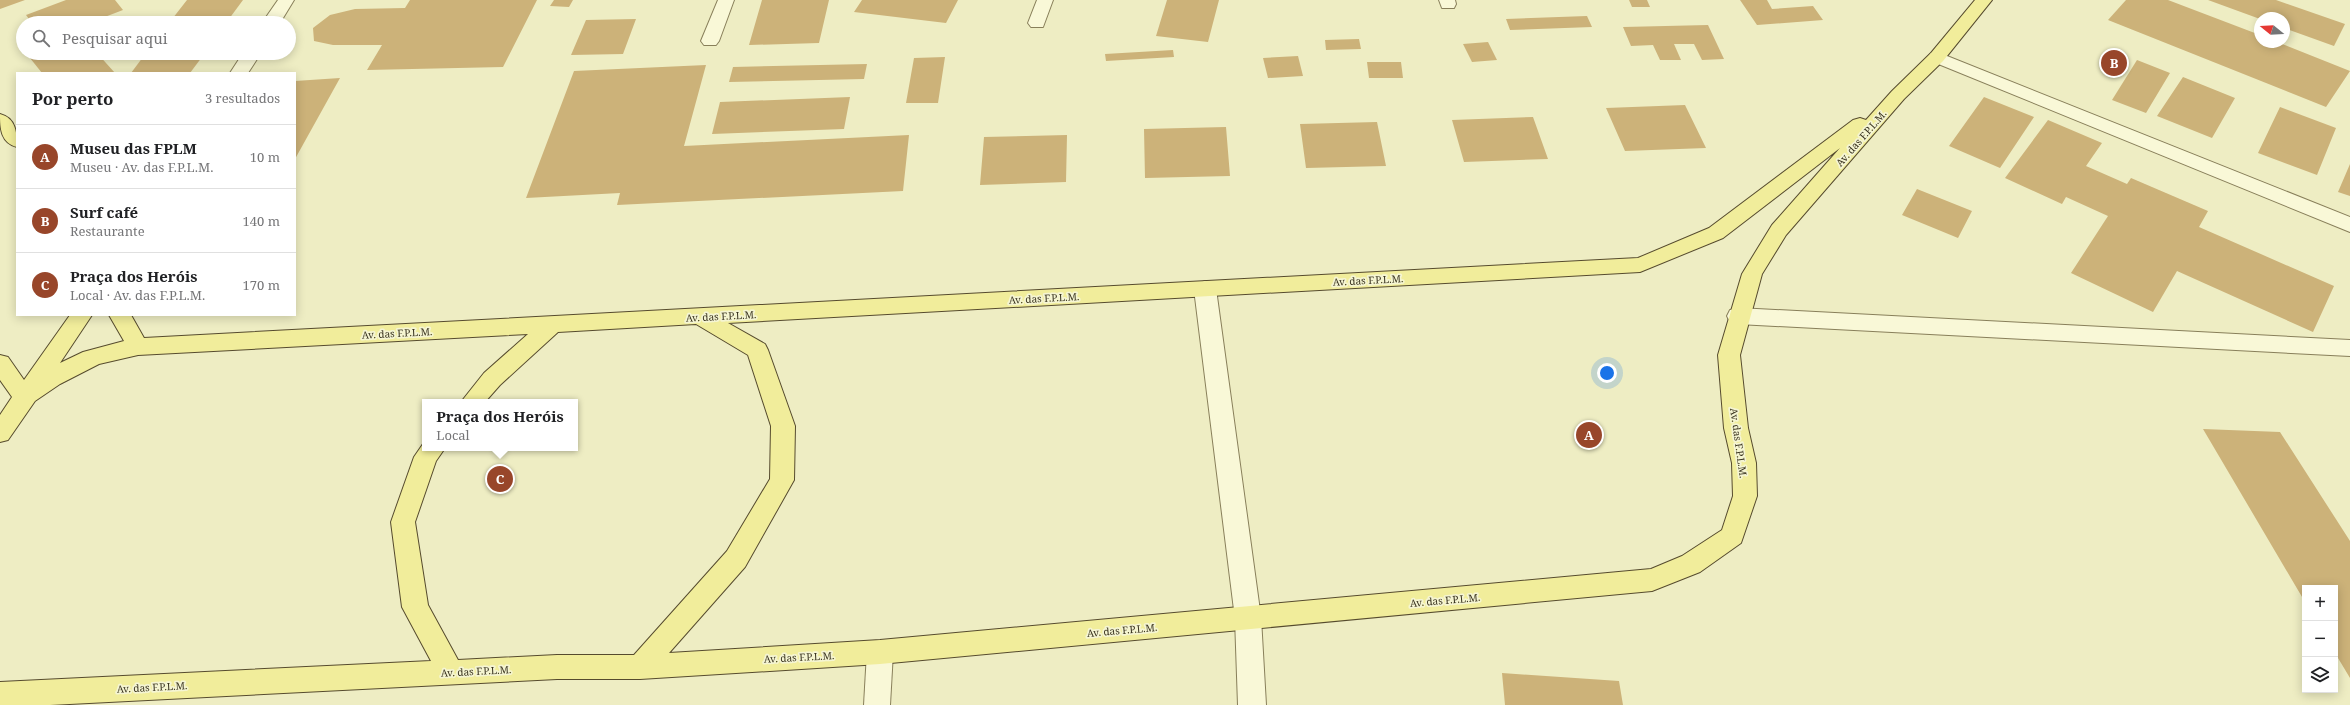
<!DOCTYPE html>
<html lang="pt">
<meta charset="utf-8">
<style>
:root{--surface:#fff;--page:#f6f6f6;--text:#202124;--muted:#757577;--line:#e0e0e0;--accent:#98462a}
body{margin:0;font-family:"Noto Serif",serif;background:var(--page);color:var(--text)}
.controls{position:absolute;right:12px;bottom:12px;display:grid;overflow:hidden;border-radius:0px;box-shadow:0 2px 10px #0003}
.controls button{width:36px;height:36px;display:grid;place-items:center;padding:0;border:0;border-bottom:1px solid var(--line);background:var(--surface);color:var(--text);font:20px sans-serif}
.compass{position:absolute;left:2254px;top:12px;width:36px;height:36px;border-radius:50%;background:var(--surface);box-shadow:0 2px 10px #0003;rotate:288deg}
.you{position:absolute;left:1607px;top:373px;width:14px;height:14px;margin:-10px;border:3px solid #fff;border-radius:50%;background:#1a73e8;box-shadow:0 0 0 6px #1a73e833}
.badge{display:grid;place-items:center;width:26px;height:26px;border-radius:50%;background:var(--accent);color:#fff;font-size:13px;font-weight:700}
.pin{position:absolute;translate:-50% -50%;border:2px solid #fff;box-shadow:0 1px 4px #0006}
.popup{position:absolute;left:422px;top:399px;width:156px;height:52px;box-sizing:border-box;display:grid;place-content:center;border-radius:0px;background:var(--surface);filter:drop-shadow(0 1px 3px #0005);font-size:13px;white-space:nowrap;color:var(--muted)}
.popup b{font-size:15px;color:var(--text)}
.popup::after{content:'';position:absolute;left:50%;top:100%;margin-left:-8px;border:8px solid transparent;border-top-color:var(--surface)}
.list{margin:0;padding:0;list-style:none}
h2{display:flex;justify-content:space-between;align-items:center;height:52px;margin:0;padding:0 16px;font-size:17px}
h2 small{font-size:13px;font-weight:400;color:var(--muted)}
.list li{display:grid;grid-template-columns:26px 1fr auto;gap:12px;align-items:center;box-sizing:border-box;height:64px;padding:0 16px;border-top:1px solid var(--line)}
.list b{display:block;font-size:15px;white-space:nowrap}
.list p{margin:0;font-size:13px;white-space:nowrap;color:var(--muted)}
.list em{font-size:13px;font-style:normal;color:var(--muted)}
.icon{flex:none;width:22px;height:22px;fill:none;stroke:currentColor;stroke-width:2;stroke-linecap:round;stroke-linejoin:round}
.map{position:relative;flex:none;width:2350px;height:705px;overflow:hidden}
.search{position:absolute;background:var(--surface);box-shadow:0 2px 10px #0003;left:16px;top:16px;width:280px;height:44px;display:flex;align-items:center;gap:10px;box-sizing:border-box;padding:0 14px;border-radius:22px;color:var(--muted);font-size:15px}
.panel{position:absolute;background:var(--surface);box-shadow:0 2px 10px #0003;left:16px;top:72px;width:280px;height:244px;border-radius:0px}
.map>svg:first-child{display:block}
.building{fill:#ccb279}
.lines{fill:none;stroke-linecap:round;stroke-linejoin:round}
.service-casing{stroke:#887f5a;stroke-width:2}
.minor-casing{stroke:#887f5a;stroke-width:2}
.tertiary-casing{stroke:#887f5a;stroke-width:2}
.primary-casing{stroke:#564b2e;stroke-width:2}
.service{fill:#f9f8d7;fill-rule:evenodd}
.minor{fill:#f9f8d7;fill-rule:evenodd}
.tertiary{fill:#f9f8d7;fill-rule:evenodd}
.primary{fill:#f1ed9b;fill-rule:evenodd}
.labels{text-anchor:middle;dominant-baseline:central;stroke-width:3.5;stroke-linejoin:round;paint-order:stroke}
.street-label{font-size:10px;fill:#38321e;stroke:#f5f5d3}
</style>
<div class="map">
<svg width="2350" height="705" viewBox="0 0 2350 705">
<rect width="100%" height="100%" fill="#eeedc3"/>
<path class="building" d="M0 0H25L0 9Z
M66 0H115L123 10 89 23H32L26 15Z
M187 0H243L226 23H169Z
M410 0H537L503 67 367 70 382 45H333L314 41 313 28 330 15 355 9 405 8Z
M554 0H573L569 7 550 6Z
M762 0H829L819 43 749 45Z
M862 0H958L946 23 854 12Z
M1167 0H1219L1208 42 1156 36Z
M1629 0H1647L1650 7H1632Z
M1740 0H1767L1772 9 1813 6 1823 20 1757 25Z
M2126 0H2168L2260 35V42H2277L2350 71 2326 107 2108 20Z
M2208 0H2276L2345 24 2334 46 2284 28V18L2260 19Z
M1587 16 1592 27 1510 30 1506 19Z
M636 19 623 54 571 55 586 20Z
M1708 25 1724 59 1702 60 1694 44H1674L1681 60H1660L1653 45 1631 46 1623 27Z
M1359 39 1361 49 1326 50 1325 40Z
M1488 42 1497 60 1472 62 1463 44Z
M1173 50 1174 57 1106 61 1105 54Z
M26 53H97L115 73H42Z
M146 53H205L190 73H131Z
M1298 56 1303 76 1268 78 1263 58Z
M945 57 938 103H906L914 58Z
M2137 60 2170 73 2146 113 2112 100Z
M1367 62H1401L1403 78H1369Z
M867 64 864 79 729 82 733 67Z
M706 65 684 146 909 135 903 191 617 205 620 193 526 198 574 71Z
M2183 77 2235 98 2212 138 2157 116Z
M340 78 295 159V81Z
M850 97 844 129 712 134 720 102Z
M1984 97 2034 117 2000 168 1949 146Z
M1685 105 1706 148 1625 151 1606 108Z
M2280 107 2336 128 2317 175 2258 153Z
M1533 117 1548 159 1464 162 1452 120Z
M2048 120 2102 143 2086 166 2127 184 2131 178 2208 211 2199 227 2334 286 2313 332 2177 271 2153 312 2071 273 2108 216 2066 197 2062 204 2005 178Z
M1377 122 1386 166 1306 168 1300 124Z
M1226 127 1230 176 1145 178 1144 129Z
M1067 135 1066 182 980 185 984 137Z
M2350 164V196L2338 192Z
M1917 189 1972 211 1958 238 1902 215Z
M2203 429 2280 432 2350 541V678L2335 653V588H2305V602Z
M1502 673 1619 681 1623 705H1505Z"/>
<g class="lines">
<defs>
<path id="service" d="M880 641 889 644 893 652 890 705H864L867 652 871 644Z"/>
<path id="minor" d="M718 0H734L719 41 716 45H704L701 41Z
M1037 0H1053L1043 27H1031L1028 23Z
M1439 0H1455L1456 4 1454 8H1442Z
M1937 52 2350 217V232L1931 61 1928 57 1931 53Z
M1205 281 1212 284 1216 289 1261 618 1266 705H1238L1235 618 1194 289 1198 284Z
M1738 308 2350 340V356L1738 324 1730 322 1727 316 1730 310Z"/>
<path id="tertiary" d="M278 0H294L280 23H262Z
M243 53H261L248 73H230Z"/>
<path id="primary" d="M1975 0H1992L1943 61 1904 99 1786 235 1762 274 1740 355 1748 428 1756 463 1757 496 1741 543 1700 572 1652 591 880 664 640 679H557L50 705H0V682L431 661 402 607 391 522 414 457 425 441V448H445L436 461 415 522 428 605 458 660 557 655H634L727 551 770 479 771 426 748 355 696 324 558 332 500 385 485 402H461L484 373 528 334 138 355 99 364 60 384 35 401 8 440 0 442V415L12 397 0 380V355L8 357 24 380 70 315H92L60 363 83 352 124 341 109 315H131L144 338 1638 258 1709 228 1853 120 1860 118 1866 120 1892 91 1931 53ZM1840 148 1772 225 1742 274 1718 355 1724 428 1732 463 1733 496 1722 530 1682 556 1651 569 880 640 669 653 745 567 794 480 795 426 768 350 765 344 728 323 1640 272 1723 238Z
M0 114C16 118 17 133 17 147 1 143 0 129 0 114Z"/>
</defs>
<use href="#service" class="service-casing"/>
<use href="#minor" class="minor-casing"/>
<use href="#tertiary" class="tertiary-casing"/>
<use href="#primary" class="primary-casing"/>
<use href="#service" class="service"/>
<use href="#minor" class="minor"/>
<use href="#tertiary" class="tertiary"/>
<use href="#primary" class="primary"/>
</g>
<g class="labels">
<g class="street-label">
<text transform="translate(1861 138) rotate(-49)">Av. das F.P.L.M.</text>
<text transform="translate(1368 280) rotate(-3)">Av. das F.P.L.M.</text>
<text transform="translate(1044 298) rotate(-3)">Av. das F.P.L.M.</text>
<text transform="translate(721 316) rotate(-3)">Av. das F.P.L.M.</text>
<text transform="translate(397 333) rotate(-3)">Av. das F.P.L.M.</text>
<text transform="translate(1739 443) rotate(82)">Av. das F.P.L.M.</text>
<text transform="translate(1445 600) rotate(-5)">Av. das F.P.L.M.</text>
<text transform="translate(1122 630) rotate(-5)">Av. das F.P.L.M.</text>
<text transform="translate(799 657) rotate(-3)">Av. das F.P.L.M.</text>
<text transform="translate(476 671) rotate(-3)">Av. das F.P.L.M.</text>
<text transform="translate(152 687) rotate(-3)">Av. das F.P.L.M.</text>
</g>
</g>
</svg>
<div class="controls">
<button>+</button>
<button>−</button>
<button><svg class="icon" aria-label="layers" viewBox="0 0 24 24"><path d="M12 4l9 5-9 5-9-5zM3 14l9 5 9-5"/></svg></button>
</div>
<svg class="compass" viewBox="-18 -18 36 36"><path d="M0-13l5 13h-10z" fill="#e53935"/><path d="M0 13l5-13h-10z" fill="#757577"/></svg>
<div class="you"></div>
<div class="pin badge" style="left:1589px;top:435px">A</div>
<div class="pin badge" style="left:2114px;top:63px">B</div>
<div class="pin badge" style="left:500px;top:479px">C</div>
<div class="popup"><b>Praça dos Heróis</b>Local</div>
<div class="search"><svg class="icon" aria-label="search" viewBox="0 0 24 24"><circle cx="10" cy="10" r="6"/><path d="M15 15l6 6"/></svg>Pesquisar aqui</div>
<section class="panel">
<h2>Por perto<small>3 resultados</small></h2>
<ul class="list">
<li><span class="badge">A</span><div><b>Museu das FPLM</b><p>Museu · Av. das F.P.L.M.</p></div><em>10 m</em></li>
<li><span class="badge">B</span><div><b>Surf café</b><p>Restaurante</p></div><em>140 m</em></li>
<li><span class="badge">C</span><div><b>Praça dos Heróis</b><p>Local · Av. das F.P.L.M.</p></div><em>170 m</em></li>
</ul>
</section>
</div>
